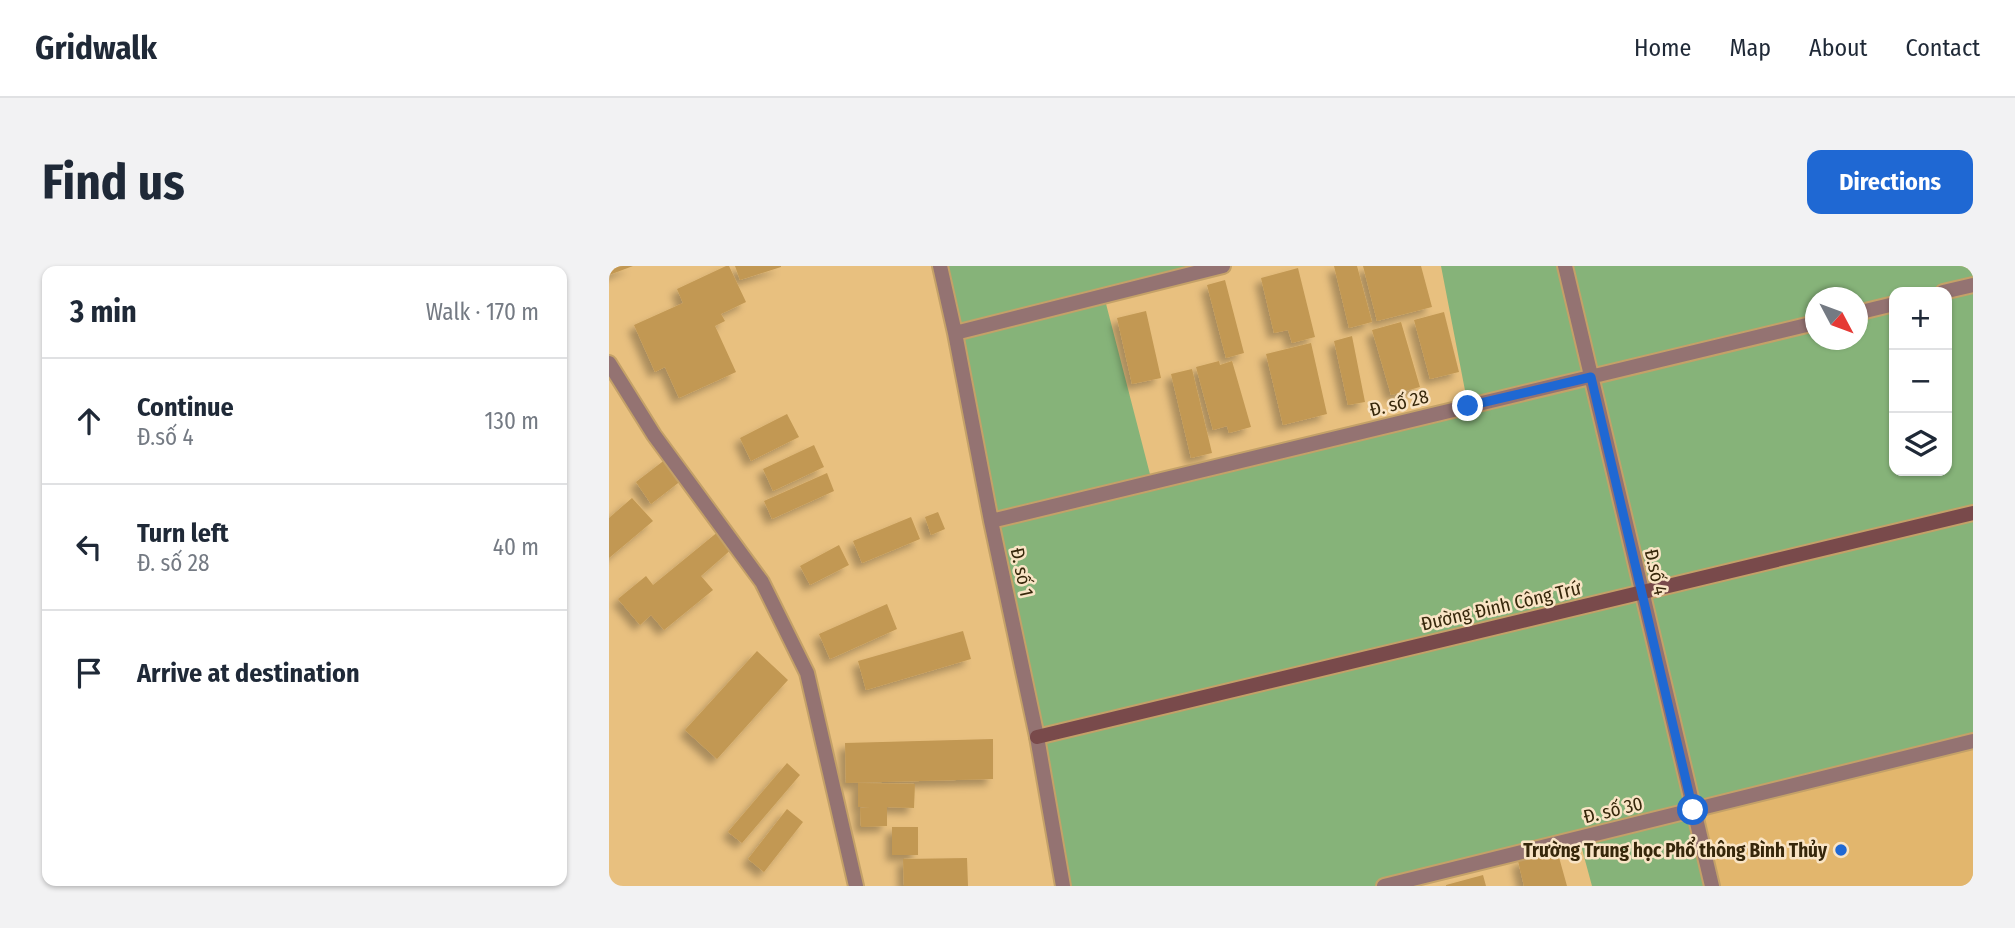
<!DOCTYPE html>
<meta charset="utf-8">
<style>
:root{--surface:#fff;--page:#f2f2f3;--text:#1f2937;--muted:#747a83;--line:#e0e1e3;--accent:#1f68d3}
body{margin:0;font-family:"Fira Sans Condensed",sans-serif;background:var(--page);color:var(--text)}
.controls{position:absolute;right:21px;top:21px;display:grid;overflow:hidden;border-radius:14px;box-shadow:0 2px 5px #0004}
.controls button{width:63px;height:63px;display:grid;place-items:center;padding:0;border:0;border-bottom:2px solid var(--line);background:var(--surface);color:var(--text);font:35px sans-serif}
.compass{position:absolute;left:1196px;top:21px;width:63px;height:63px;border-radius:50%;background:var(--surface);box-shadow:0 2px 5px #0004;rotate:131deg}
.stop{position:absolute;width:21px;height:21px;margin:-16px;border:5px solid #1f68d3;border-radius:50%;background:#fff}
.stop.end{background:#1f68d3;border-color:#fff;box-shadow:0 2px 7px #0008}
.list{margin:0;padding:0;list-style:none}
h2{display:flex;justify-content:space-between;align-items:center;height:91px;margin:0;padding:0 28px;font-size:30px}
h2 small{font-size:23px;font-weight:400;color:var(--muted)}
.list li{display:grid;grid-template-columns:46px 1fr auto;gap:21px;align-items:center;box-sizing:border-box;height:126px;padding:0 28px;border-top:2px solid var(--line)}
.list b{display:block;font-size:26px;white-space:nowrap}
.list p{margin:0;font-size:23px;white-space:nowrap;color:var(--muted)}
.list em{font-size:23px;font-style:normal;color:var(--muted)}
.icon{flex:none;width:38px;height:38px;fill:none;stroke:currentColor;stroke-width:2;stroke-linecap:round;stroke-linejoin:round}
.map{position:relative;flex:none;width:1364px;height:620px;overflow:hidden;border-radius:14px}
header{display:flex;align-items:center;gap:42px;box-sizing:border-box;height:98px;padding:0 35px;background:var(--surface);border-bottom:2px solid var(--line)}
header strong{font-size:33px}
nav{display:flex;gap:38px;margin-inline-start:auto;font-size:24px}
.intro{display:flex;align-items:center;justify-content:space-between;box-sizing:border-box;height:168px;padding:0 42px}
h1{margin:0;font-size:49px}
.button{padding:18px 32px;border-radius:14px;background:var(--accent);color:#fff;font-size:24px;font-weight:700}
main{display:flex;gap:42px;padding:0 42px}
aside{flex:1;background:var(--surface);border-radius:14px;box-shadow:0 2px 5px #0004}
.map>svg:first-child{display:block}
.built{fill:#e2b66d}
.green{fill:#86b379;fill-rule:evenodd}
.building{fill:#c29853;filter:url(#shadow)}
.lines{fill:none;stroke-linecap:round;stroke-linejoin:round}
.street-casing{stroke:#c4a168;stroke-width:18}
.secondary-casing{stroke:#c4a168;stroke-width:18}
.street{stroke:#947372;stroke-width:14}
.secondary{stroke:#794a4b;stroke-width:14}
.route{stroke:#1f68d3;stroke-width:9}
.poi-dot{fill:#1f68d3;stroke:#f9e4c5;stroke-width:2.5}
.labels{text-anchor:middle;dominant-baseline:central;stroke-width:5;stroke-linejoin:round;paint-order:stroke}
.street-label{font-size:19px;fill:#36270b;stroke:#f9e4c5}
.poi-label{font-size:19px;font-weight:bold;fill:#36270b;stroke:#f9e4c5;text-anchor:end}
</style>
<header>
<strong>Gridwalk</strong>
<nav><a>Home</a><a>Map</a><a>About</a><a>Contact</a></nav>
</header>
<div class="intro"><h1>Find us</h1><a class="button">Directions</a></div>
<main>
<aside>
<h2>3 min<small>Walk · 170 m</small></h2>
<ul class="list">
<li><svg class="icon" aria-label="ahead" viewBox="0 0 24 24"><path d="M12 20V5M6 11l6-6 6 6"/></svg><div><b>Continue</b><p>Đ.số 4</p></div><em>130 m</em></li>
<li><svg class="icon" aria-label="left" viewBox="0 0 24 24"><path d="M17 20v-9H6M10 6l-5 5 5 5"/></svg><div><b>Turn left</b><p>Đ. số 28</p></div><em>40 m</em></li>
<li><svg class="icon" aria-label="arrive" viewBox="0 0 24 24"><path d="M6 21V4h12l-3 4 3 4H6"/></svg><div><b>Arrive at destination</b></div></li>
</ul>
</aside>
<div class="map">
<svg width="1364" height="620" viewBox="0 0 1364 620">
<defs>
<filter id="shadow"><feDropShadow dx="-6" dy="6" stdDeviation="3.5" flood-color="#0004"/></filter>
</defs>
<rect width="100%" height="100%" fill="#e8c07f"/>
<path class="built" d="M1364 483V620H1109L1092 549Z"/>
<path class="green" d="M331 0H614L495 30 543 216 859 140 832 0H1364V475L1084 544 1103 620H983L970 572 775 620H454ZM1285 26H1338V205H1285ZM1206 32H1248V74H1206Z"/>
<path class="building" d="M0 0H24L0 9Z
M117 0H120L137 36 112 48 116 55 106 60 127 106 70 132 56 101 46 106 25 59 74 37 68 23Z
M126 0H172V1L131 14Z
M725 0H748L763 56 740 62Z
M754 0H812L823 41 768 55Z
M689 2 706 71 683 77 679 64 665 67 652 12Z
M616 14 635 87 617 92 598 19Z
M537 45 552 112 523 118 508 52Z
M835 46 850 106 821 113 805 54Z
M792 56 811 121 782 129 763 64Z
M743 70 756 136 739 139 725 75Z
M702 77 718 148 674 159 657 88Z
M610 95 611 99 623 95 642 161 620 167 618 160 604 164 587 101Z
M583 103 603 187 582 192 562 108Z
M178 148 190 171 142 195 131 172Z
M205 179 215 201 164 225 154 203Z
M57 193 73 214 42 238 27 216Z
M218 207 225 225 163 253 155 235Z
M23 232 44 255 0 292V252Z
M329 246 336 263 322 269 316 251Z
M302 251 311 273 253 297 244 275Z
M110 265 124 282 92 310 104 324 55 364 42 349 31 359 9 333 37 310 44 319Z
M230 279 240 299 201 319 191 300Z
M278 338 288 363 221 393 210 368Z
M354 365 362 393 257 424 249 395Z
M148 385 179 414 108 493 76 464Z
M384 473V513L237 517 236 477Z
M178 497 191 509 133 577 119 566Z
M249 517 306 518 305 542 278 541V560L252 561 251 542 261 541H249Z
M178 543 194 556 155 606 139 593Z
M283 561H309V589H283Z
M948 584 958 620H915L909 595Z
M358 592 359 620H295L294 593Z
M874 609 877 620H837V619Z"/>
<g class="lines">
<defs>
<path id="street" d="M331 0 346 67 382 255 428 471 454 620
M956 0 1103 620
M1334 26 1364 19
M1248 47 1285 38
M346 67 614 0
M0 97 45 169 153 316 198 407 247 620
M382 255 1206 57
M775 620 1364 475"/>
<path id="secondary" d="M428 471 1364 247"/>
</defs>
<use href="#street" class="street-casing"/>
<use href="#secondary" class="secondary-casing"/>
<use href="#street" class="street"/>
<use href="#secondary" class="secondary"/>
</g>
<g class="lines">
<path class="route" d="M859 140 982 111 1084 544"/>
</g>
<circle class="poi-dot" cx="1232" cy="584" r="7"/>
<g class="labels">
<g class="street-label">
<text transform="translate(790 137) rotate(-14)">Đ. số 28</text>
<text transform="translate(413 306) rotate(78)">Đ. số 1</text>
<text transform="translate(1047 306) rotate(77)">Đ.số 4</text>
<text transform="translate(892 340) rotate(-13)">Đường Đinh Công Trứ</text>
<text transform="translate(1004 544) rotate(-14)">Đ. số 30</text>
</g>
<g class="poi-label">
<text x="1218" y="584">Trường Trung học Phổ thông Bình Thủy</text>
</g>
</g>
</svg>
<div class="controls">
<button>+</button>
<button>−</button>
<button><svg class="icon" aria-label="layers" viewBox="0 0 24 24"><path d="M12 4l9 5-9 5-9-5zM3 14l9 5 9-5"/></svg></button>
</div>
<svg class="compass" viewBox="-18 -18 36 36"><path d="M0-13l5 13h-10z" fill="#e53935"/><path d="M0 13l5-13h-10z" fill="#747a83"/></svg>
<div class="stop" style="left:1084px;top:544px"></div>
<div class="stop end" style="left:859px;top:140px"></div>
</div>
</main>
